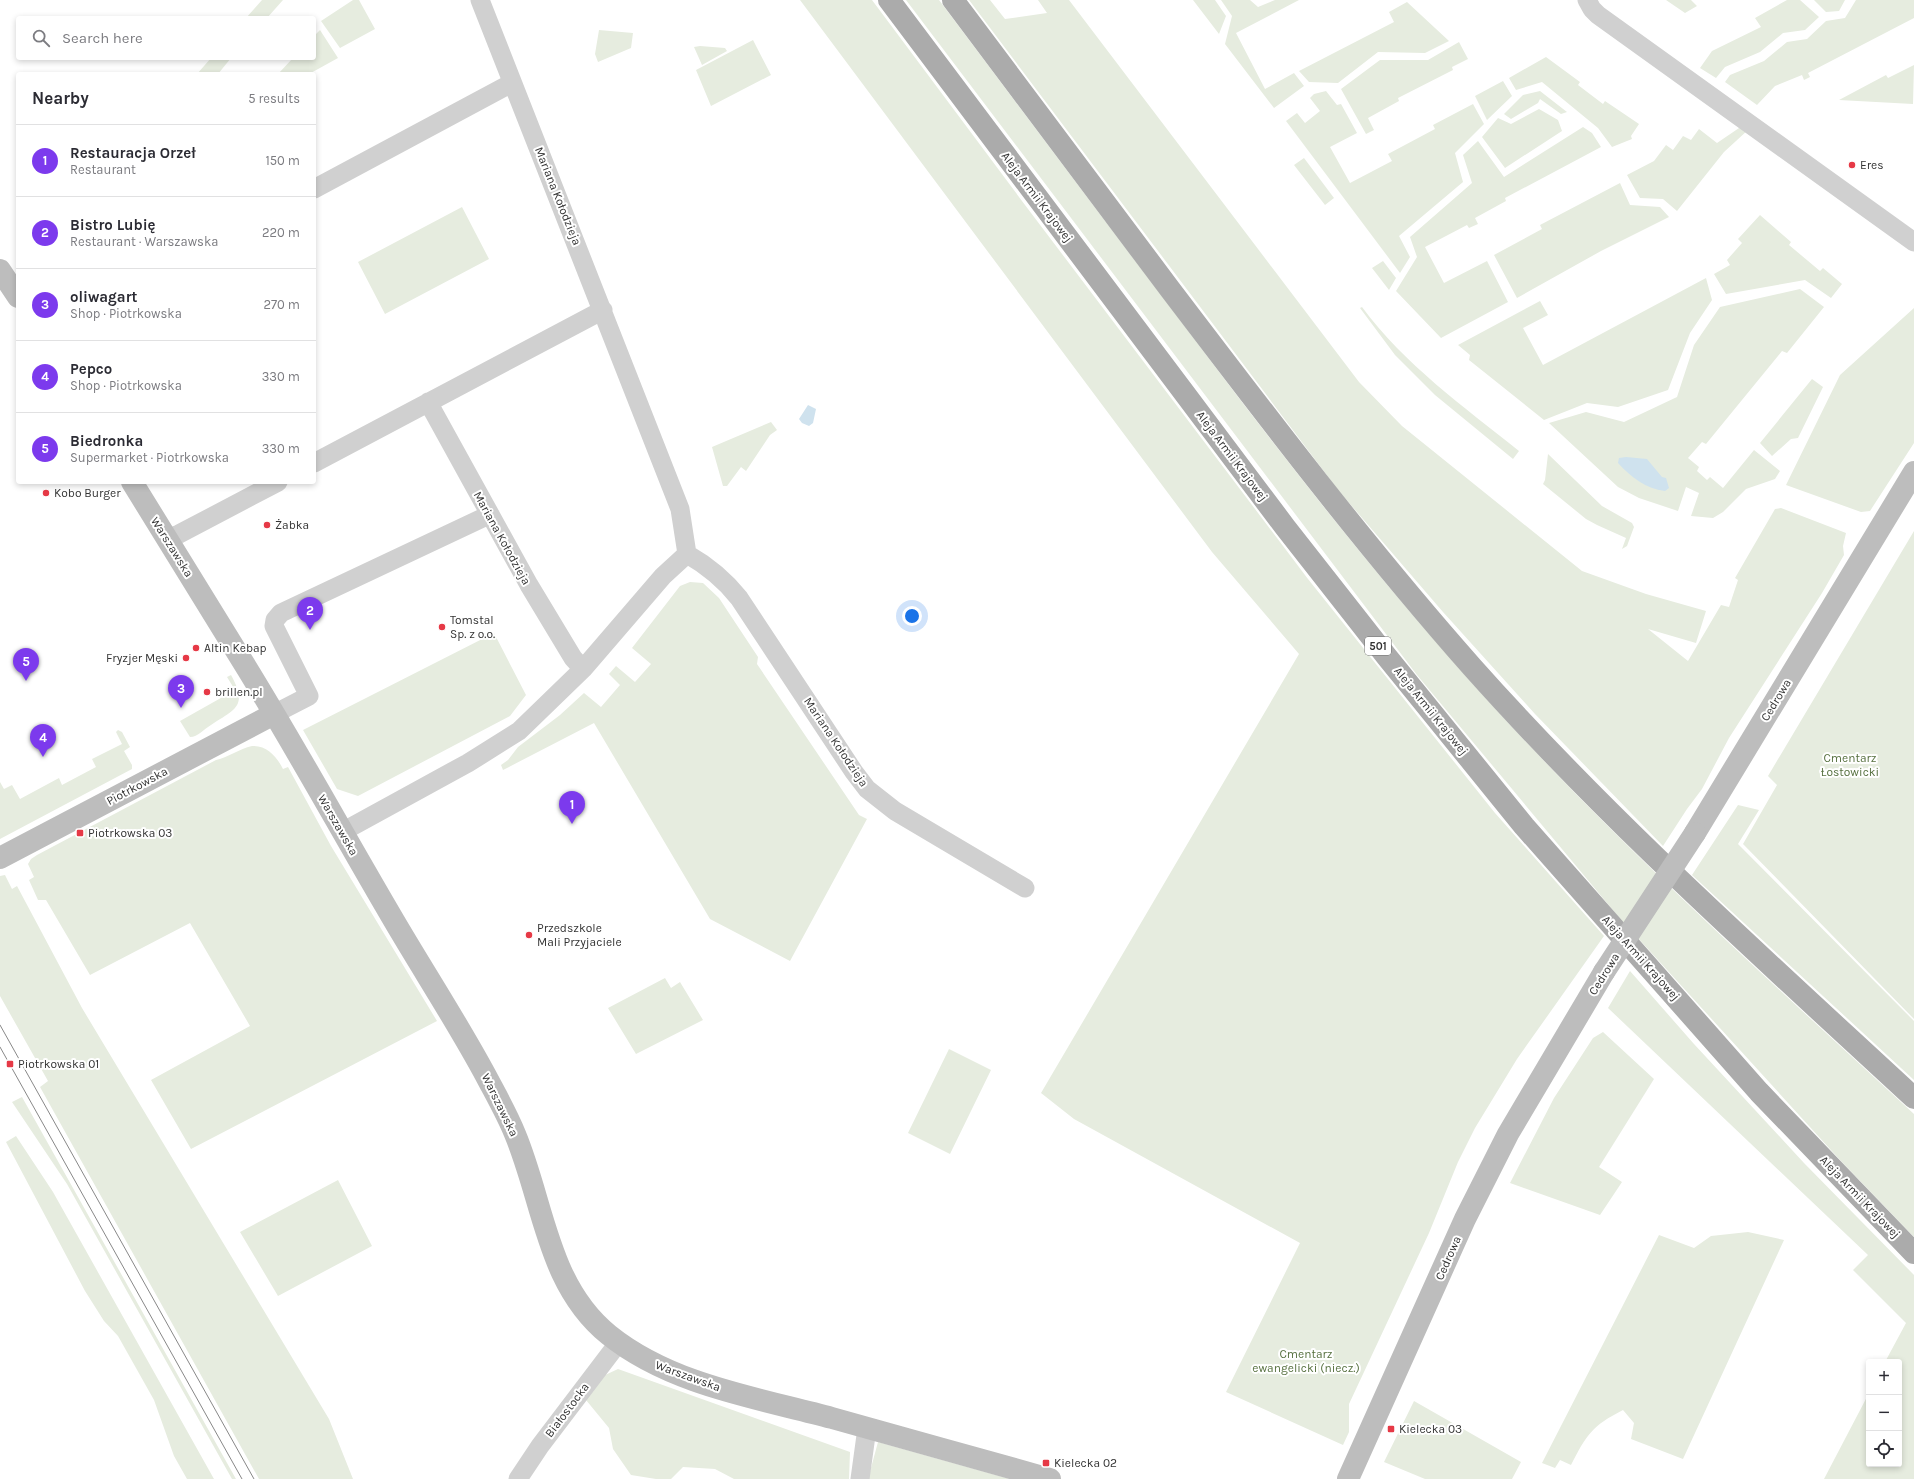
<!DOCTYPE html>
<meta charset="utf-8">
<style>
:root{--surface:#fff;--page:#f2f2f3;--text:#2b2b33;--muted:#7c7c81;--line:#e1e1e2;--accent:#7c3aed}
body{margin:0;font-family:Karla,sans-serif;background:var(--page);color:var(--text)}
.controls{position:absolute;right:12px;bottom:12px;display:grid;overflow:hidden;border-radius:4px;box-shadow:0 2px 6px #0003}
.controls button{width:36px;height:36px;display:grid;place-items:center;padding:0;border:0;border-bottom:1px solid var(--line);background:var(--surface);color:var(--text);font:20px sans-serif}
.you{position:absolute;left:912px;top:616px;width:14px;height:14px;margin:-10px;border:3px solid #fff;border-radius:50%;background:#1a73e8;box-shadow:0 0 0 6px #1a73e833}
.badge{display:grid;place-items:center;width:26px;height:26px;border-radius:50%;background:var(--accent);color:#fff;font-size:13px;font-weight:700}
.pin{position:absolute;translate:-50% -33px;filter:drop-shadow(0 1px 2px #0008)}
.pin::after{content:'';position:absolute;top:21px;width:14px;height:12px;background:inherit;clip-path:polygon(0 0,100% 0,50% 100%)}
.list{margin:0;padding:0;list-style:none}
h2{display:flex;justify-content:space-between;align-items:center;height:52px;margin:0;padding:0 16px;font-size:17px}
h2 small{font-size:13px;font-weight:400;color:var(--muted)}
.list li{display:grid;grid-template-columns:26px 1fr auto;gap:12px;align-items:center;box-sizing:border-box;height:72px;padding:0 16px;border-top:1px solid var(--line)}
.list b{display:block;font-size:15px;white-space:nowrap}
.list p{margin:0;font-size:13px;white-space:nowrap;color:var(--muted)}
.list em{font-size:13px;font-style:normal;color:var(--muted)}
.icon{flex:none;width:22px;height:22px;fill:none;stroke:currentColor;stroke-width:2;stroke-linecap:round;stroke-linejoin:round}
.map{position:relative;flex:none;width:1914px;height:1479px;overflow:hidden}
.search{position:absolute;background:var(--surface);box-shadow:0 2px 6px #0003;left:16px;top:16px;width:300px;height:44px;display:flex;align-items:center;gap:10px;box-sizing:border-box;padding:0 14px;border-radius:4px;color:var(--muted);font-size:15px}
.panel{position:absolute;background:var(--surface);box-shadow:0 2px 6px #0003;left:16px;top:72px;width:300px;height:412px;border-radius:4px}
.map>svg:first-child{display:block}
.green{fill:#e6ecdf}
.water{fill:#cfe2ee}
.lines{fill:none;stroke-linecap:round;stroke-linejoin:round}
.street{stroke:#d0d0d0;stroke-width:19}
.secondary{stroke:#bdbdbd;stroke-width:22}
.primary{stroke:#ababab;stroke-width:22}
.tram{stroke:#888;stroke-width:1}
.secondary-bridge{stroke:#bdbdbd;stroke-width:22}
.poi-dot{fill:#e63946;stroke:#fff;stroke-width:1.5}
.labels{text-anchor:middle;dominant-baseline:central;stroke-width:4;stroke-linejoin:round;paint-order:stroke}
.shield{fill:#fff;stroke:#707070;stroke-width:1}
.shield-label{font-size:11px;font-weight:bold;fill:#333}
.poi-label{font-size:12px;fill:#333;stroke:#fff;text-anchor:start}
.street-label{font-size:12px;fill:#333;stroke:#fff}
.park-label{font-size:12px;fill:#56703f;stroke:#fff}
</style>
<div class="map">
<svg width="1914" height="1479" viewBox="0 0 1914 1479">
<rect width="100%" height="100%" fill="#fff"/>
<path class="green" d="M262 0H283L267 18H246Z
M353 0H359L375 29 340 48 321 21Z
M800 0H872L1025 205 1308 579 1495 813 1604 936 1517 1059 1475 1128 1458 1162 1429 1233 1349 1404V1432L1343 1445 1226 1392 1300 1243 1074 1119 1041 1093 1299 654 1212 552Z
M906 0H939C1018 105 1097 211 1177 316 1266 435 1357 553 1456 665 1597 826 1757 969 1914 1114V1237L1840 1160 1617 915 1417 675Z
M969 0H990L1005 19 1047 13 1038 0H1069L1359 382 1402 426 1582 571 1646 594 1706 611 1696 643 1648 629 1688 661 1721 605 1729 607 1738 580 1735 578 1775 509 1781 508 1846 533 1843 546 1844 555 1822 593 1729 738 1702 789 1687 809 1663 846 1535 714 1443 612 1338 490Z
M1193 0H1215L1226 16 1219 34Z
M1221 0H1250L1258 7 1275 0H1299L1236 33 1265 89 1294 73 1304 86 1274 108 1225 44 1232 16Z
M1666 0H1691L1697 6 1685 13Z
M1787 0H1800L1819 17 1805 30 1783 33 1760 52 1725 67 1716 78 1700 68 1712 51 1761 27 1755 18Z
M1814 0H1845L1839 11 1826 12Z
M1856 0H1914V18L1808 73 1810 77 1804 80 1802 75 1775 86 1757 105 1725 82 1730 75 1764 61 1787 42 1807 39 1826 21 1845 18Z
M1407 2 1449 41 1425 53 1378 52 1338 83 1309 82 1299 71 1394 22 1389 12Z
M320 30 338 58 309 74H278L293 58H314V36Z
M599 30 633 33 631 48 598 62 595 54Z
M753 40 771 75 711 106 696 70Z
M1459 42 1468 59 1452 67 1453 70 1398 98 1399 101 1368 118 1374 130 1366 134 1341 89 1380 60H1428Z
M700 46 725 48 727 51 702 65 694 47Z
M1546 57 1580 82 1578 85 1603 104 1605 101 1639 124 1631 136 1632 139 1612 147 1598 128 1542 82 1516 90 1509 78Z
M211 58H231L218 74H197Z
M1914 65 1913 104 1839 100 1886 75 1888 78Z
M1503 81 1512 96 1487 120 1475 96Z
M1326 91 1337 105 1341 104 1357 133 1330 147 1350 183 1392 161 1388 154 1435 129 1433 125 1473 104 1484 124 1455 153 1463 182 1399 236 1410 257 1400 273 1286 121 1297 113 1305 123 1320 111 1310 98 1314 94Z
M1540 91 1567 112 1561 114 1540 99 1538 103 1511 119 1504 114 1523 95Z
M1539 109 1558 120 1562 131 1505 168 1482 137 1498 118 1511 124Z
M1742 126 1748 130 1724 152 1677 211 1663 199 1640 198 1627 175 1654 161 1666 145 1673 150 1683 136 1691 140 1699 129 1717 143Z
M1583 127 1592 133 1601 147 1505 198 1506 201 1475 218 1478 224 1469 228 1467 225 1425 247 1444 283 1487 261 1508 302 1441 338 1396 291 1417 257 1410 237 1472 183 1463 155 1478 141 1504 177Z
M1304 158 1334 198 1325 205 1294 165Z
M1620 183 1630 205 1660 207 1669 217 1601 251 1517 298 1494 255 1542 229 1540 225Z
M462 207 489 259 385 314 358 262Z
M1760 215 1791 242 1789 245 1820 271 1823 268 1842 284 1831 298 1805 280 1726 294 1714 274 1730 265 1727 260 1742 243 1738 239Z
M1383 261 1396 278 1389 290 1372 268Z
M1706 278 1712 300 1690 333 1668 390 1618 407 1587 403 1544 420 1469 360 1470 355 1458 345 1540 301 1548 315 1523 328 1543 365Z
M1800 289 1824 307 1787 353 1782 351 1706 444 1702 442 1688 458 1699 467 1697 471 1707 480 1710 477 1723 488 1754 450 1780 471 1775 479 1746 489 1723 512 1713 518 1691 516 1699 493 1686 487 1678 511 1639 498 1618 487 1549 423 1586 412 1624 422 1677 397 1694 345 1720 307Z
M1362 307C1405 365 1463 406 1519 451L1513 459 1435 395 1395 355 1360 308Z
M1914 308V443L1870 511 1861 512 1786 485 1840 375Z
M1812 379 1823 387 1798 438 1791 439 1772 456 1760 443Z
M771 422 777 430 770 435 746 471 741 467 727 486H723L712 447Z
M1548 454 1602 506 1632 523 1634 527 1627 546 1622 549 1626 538 1597 525 1586 519 1543 484 1545 480Z
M1914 531V1019L1743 844 1777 785 1768 776Z
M690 582 703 583 719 598 758 657 757 664 859 815 867 819 790 961 710 919 594 723 503 770 501 765 508 760 518 747 560 715 584 693 601 707 620 685 609 674 616 666 635 682 651 664 632 648 680 586Z
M494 633 526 695 510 716 358 796 337 789 303 730Z
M231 675C248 706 236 709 211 725 204 729 198 737 190 737L180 721 235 690 227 677Z
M118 730 122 732 130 747 124 751 132 765V769L0 839V782L4 789 12 785 20 799 59 778 62 785 96 767 92 759 122 744 116 732Z
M252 746C267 745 277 757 283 769L288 767 331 846 437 1021 191 1149 151 1080 250 1026 190 923 90 975 46 900H38L29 880 34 877 28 864 31 859 37 855 216 760C229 757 239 749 252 746Z
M1738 805 1759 810 1738 844 1914 1021V1080L1692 875Z
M5 875 12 889 17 886 82 1008 109 1053 329 1419 353 1479H259L40 1087 48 1081 0 996V876Z
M1630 971 1694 1044 1804 1163 1914 1275V1479H1824L1869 1393V1464H1899V1362H1885L1906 1323 1853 1270 1868 1255 1608 1008Z
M665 978 671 988 680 982 703 1020 636 1054 608 1008Z
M1603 1032 1654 1079 1599 1167 1622 1182 1600 1215 1510 1183 1554 1098 1593 1038Z
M949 1049 991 1070 950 1154 908 1133Z
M22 1097 236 1479H232L67 1184 12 1102Z
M16 1136 53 1192 214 1479H187L174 1456 154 1400 118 1336 104 1321 85 1291 6 1142Z
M338 1180 372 1246 278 1296 240 1232Z
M1748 1232 1784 1240 1683 1459 1631 1439 1634 1423 1623 1410C1592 1426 1587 1434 1571 1465L1560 1460 1555 1468 1542 1463 1659 1235 1694 1248 1711 1236Z
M618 1369 850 1452 849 1479H734L715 1469 683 1467 671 1479H656L631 1475 613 1449 609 1428 586 1400 603 1376Z
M1414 1401 1521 1462 1512 1479H1425L1384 1462Z
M878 1442 1010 1479H868Z"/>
<path class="water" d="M808 405 816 409 813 423 809 426 802 423 799 419Z
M1626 457 1647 459 1662 477 1666 478 1669 488 1665 491C1646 489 1631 477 1618 463L1619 458Z"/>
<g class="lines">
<path class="street" d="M480 0 680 509 687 554
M1587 0 1592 9 1598 15 1914 242
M314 189 512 83
M428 402 529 585 573 658 583 669
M314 463 603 310
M167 539 179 534 278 482
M687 554C708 566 724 579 739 598L854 772 867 789 895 811 1025 888
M274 714 309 696 274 626 275 620 281 613 489 515
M342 832 468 763 519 731 583 669 663 576 687 554
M518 1479 540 1446 619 1342
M860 1479 867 1428"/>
<path class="secondary" d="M0 270 18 297
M132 482C169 542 206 602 243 662 295 746 343 834 393 919 424 972 457 1022 486 1076 496 1095 507 1114 515 1134 544 1203 547 1285 609 1335 671 1385 758 1398 832 1418 905 1438 977 1459 1050 1479
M1695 833 1914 472
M0 858 274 714
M1348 1479 1465 1219 1508 1134 1604 972"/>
<path class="primary" d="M889 0 1285 527 1387 657 1524 826 1759 1092 1914 1253
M953 0C1025 96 1097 192 1169 288 1267 417 1365 546 1472 667 1609 821 1763 958 1914 1098"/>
<path class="tram" d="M0 1025 254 1479
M0 1047 242 1479"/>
<path class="secondary-bridge" d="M1604 972 1695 833"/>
</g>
<g class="poi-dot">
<circle cx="1852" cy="165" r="4"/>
<circle cx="46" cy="493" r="4"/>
<circle cx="267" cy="525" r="4"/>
<circle cx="442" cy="627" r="4"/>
<circle cx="196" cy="648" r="4"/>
<circle cx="186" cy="658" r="4"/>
<circle cx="207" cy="692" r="4"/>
<rect x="76" y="829" width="8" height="8" rx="2"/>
<circle cx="529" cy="935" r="4"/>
<rect x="6" y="1060" width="8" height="8" rx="2"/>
<rect x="1387" y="1425" width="8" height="8" rx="2"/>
<rect x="1042" y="1459" width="8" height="8" rx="2"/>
</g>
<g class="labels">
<rect class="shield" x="1365" y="637" width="26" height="18" rx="3"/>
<g class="shield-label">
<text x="1378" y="646">501</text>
</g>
<g class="poi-label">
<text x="1860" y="165">Eres</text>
<text x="54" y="493">Kobo Burger</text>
<text x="275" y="525">Żabka</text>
<text x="450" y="620">Tomstal<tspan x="450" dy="14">Sp. z o.o.</tspan></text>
<text x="204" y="648">Altin Kebap</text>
<text x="178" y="658" text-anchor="end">Fryzjer Męski</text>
<text x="215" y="692">brillen.pl</text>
<text x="88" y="833">Piotrkowska 03</text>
<text x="537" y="928">Przedszkole<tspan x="537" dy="14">Mali Przyjaciele</tspan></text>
<text x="18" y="1064">Piotrkowska 01</text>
<text x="1399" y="1429">Kielecka 03</text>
<text x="1054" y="1463">Kielecka 02</text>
</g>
<g class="street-label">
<text transform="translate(558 196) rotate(68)">Mariana Kołodzieja</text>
<text transform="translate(1037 197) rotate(53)">Aleja Armii Krajowej</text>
<text transform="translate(1232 456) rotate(53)">Aleja Armii Krajowej</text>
<text transform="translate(502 538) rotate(61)">Mariana Kołodzieja</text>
<text transform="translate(172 547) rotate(58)">Warszawska</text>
<text transform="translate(1776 700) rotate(-59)">Cedrowa</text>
<text transform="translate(1431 711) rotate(51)">Aleja Armii Krajowej</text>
<text transform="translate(836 742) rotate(56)">Mariana Kołodzieja</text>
<text transform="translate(137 786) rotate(-28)">Piotrkowska</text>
<text transform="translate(338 825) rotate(60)">Warszawska</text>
<text transform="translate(1641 958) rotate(48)">Aleja Armii Krajowej</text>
<text transform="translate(1604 974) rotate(-58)">Cedrowa</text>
<text transform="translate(500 1105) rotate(64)">Warszawska</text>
<text transform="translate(1860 1197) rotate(46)">Aleja Armii Krajowej</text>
<text transform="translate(1448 1258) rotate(-66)">Cedrowa</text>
<text transform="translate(688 1376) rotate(20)">Warszawska</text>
<text transform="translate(567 1410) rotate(-53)">Białostocka</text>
</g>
<g class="park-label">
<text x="1850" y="758">Cmentarz<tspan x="1850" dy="14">Łostowicki</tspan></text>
<text x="1306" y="1354">Cmentarz<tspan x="1306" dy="14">ewangelicki (niecz.)</tspan></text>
</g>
</g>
</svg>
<div class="controls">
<button>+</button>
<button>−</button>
<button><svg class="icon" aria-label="locate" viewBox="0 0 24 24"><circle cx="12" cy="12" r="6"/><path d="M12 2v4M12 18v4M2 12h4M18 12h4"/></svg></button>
</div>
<div class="you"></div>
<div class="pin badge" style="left:572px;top:824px">1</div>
<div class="pin badge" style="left:310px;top:630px">2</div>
<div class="pin badge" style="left:181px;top:708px">3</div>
<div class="pin badge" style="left:43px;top:757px">4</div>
<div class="pin badge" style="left:26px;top:681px">5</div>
<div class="search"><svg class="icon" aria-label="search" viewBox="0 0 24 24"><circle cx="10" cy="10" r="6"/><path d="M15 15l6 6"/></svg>Search here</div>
<section class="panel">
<h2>Nearby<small>5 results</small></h2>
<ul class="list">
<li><span class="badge">1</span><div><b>Restauracja Orzeł</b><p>Restaurant</p></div><em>150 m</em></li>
<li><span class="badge">2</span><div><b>Bistro Lubię</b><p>Restaurant · Warszawska</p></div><em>220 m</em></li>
<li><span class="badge">3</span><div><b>oliwagart</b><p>Shop · Piotrkowska</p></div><em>270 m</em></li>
<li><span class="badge">4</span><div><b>Pepco</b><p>Shop · Piotrkowska</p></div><em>330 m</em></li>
<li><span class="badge">5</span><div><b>Biedronka</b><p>Supermarket · Piotrkowska</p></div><em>330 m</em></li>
</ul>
</section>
</div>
